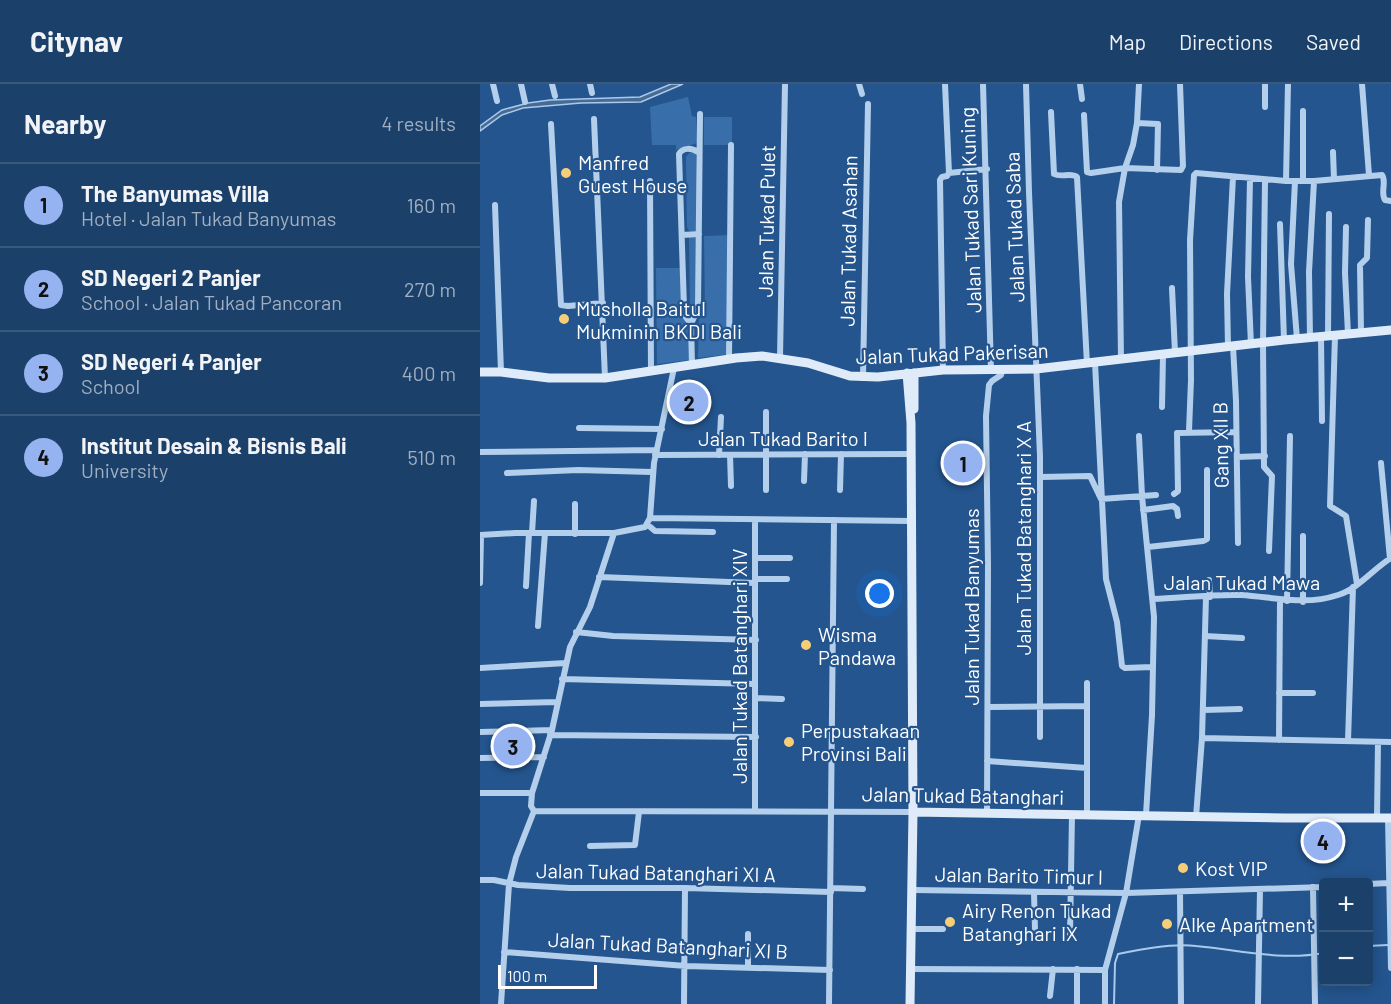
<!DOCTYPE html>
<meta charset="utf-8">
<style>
:root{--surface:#1b406a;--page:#244770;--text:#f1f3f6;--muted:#a0afc1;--line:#39597e;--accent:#95b2f1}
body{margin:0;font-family:Barlow,sans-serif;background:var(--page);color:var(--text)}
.controls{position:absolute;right:18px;bottom:18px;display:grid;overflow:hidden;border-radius:6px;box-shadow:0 3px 15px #0003}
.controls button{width:54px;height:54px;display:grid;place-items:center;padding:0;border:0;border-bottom:2px solid var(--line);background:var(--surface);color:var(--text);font:30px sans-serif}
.scale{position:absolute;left:18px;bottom:15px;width:99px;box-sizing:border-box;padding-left:6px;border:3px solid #fff;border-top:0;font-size:16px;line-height:21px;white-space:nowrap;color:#fff;-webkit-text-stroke:4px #24558e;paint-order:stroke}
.you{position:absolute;left:400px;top:510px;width:21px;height:21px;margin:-15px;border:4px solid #fff;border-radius:50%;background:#1a73e8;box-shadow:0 0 0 9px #1a73e833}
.badge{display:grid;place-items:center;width:39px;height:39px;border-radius:50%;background:var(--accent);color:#111;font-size:20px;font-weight:700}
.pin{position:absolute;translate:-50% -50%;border:3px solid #fff;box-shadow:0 2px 6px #0006}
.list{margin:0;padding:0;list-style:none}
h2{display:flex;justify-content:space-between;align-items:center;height:78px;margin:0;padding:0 24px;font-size:26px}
h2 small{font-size:20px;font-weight:400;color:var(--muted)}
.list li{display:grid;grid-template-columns:39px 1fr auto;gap:18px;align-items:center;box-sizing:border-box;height:84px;padding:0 24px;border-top:2px solid var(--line)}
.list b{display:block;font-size:22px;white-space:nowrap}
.list p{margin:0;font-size:20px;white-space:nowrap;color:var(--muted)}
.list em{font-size:20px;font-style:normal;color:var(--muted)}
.map{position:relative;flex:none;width:911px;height:920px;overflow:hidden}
header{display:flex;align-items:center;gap:36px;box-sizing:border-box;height:84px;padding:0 30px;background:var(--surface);border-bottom:2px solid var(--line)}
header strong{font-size:28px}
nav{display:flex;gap:33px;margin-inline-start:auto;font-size:21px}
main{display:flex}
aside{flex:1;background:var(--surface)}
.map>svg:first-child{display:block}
.green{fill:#386fab}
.water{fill:#486b93;stroke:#a9caec;stroke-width:1.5}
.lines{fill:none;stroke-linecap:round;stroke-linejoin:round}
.stream{stroke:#a9caec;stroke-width:2}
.street{stroke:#b4cfeb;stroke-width:6}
.secondary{stroke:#e0ebf9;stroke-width:9}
.poi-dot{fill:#f6ce78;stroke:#24558e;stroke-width:2}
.labels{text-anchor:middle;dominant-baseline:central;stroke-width:4.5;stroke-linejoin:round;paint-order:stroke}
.poi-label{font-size:20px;fill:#fff;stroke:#24558e;text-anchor:start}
.street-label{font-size:20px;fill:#fff;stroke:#24558e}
</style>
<header>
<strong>Citynav</strong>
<nav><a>Map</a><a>Directions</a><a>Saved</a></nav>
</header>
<main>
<aside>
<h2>Nearby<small>4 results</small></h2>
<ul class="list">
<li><span class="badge">1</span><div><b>The Banyumas Villa</b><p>Hotel · Jalan Tukad Banyumas</p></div><em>160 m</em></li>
<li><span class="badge">2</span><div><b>SD Negeri 2 Panjer</b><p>School · Jalan Tukad Pancoran</p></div><em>270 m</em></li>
<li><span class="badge">3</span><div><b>SD Negeri 4 Panjer</b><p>School</p></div><em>400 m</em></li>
<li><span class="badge">4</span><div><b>Institut Desain &amp; Bisnis Bali</b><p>University</p></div><em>510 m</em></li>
</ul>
</aside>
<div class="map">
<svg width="911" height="920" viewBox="0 0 911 920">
<rect width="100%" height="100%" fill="#24558e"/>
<path class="green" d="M208 13 212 32 216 33 217 59 196 66V61H172L170 23Z
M224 33H252V61H224Z
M216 68 218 144 217 147H209L207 143 206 73 209 69Z
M251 151 250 270 218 274 219 235 222 233 225 227 224 152Z
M209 153H215L217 155 218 224 215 228 210 225Z
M176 184H202L208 236 210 276 177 280Z"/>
<path class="water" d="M191 0H203L161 18 101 19 43 24 22 31 0 47V42L22 26 48 19 70 16 160 13Z"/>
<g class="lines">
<path class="stream" d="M888 862 908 861
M634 920 635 879 638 870C661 865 693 859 716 862 759 866 800 877 844 869"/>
<path class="street" d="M13 0 17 17
M41 0 45 18
M72 0 75 12
M110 0 112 9
M379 0 382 10
M465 0 469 89
M503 0 511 287
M546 0 549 108 560 372V653
M600 0 602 15
M882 0 889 91
M785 23V0
M571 28 574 90C581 94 591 88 597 93L607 280
M604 31 607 88 611 89 645 84 701 86 703 82 700 0
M114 35 125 294
M657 39 678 40 677 86
M71 40 81 221 88 222 123 219
M853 68 854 95
M770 95 768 193 771 261
M785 96 783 259 784 383 792 392 789 467
M170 97 171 288
M806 97 808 0
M815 97 811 180 817 255
M823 97V27
M15 121 21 288
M800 140 804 256
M866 143 865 189 868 250
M202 151 219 150
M692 204 695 269
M211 240 205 232 204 224 199 70C203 63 212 64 218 68
M881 248 880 181 887 174 888 136
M848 251 849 130
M855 251 850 422 866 432 877 500
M841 253 842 337
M830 254 829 188 834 97
M753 262 756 317 758 459
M748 263 747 210 753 93
M300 274 305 0
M249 275 251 61
M641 276 639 118 645 84 653 61 657 39 659 0
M615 279 626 495 637 538 642 582 645 584 672 583
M212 281 211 240 218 224 220 30
M463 286 460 96 462 93 467 92 469 89 507 85
M383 294 388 20
M682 323 683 271
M99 344 182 345
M709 347 711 296 710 156 714 91 716 89 806 97H834L902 91C907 98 900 108 905 116L911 117
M659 352 662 412 674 533 672 631 666 731
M0 368 177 366
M175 371 431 370
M239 371 241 333
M250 371 251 402
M757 373 785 372
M901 379 910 475
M27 389 98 386 172 388
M561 393 610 392 621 415 676 411
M324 397 325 370
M286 406V328
M360 406 361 370
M694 410 698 407 697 349 756 348
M95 420V450
M663 426 693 422 697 425 698 432
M170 434 431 437
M275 436V727
M168 441 175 447 233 448
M52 449 54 417
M0 451 35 449H134L165 443 170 434 174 379 194 284
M823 452V518
M668 463 723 457 727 455V386
M276 474H310
M119 493 275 499
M276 495H307
M729 496 730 513
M0 499 1 451
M46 502 49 449
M673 515C702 514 732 510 761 511 794 513 825 522 858 511 878 505 893 485 911 474
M807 517 810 352
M58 542 65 449
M96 548 133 552 276 556
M725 552 762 554
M0 584 86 579
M82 595 275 600
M607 599V730
M799 609H833
M275 614 302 615
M0 620 77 618
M508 623 607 622
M723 626 760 625
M0 648 72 646
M70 651 276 653
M722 654 911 658
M799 656 800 516
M868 657 873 503
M0 674 64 673
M507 677 607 684
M0 709H52
M54 727 433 728
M54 727 51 722 52 709 72 646 90 563 110 523 134 449
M507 729 508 480 506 332 509 301 512 297 521 291 522 287
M716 733 722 654 726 513
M897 734 898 658
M908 734 911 884
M110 762 155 761 159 728
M0 796H14L38 801 90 804H205L351 808
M888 800 909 799
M833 803 835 920
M351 804 383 805
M433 806 646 809 844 803
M700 808 701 920
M554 809 555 846 560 852
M432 845H463
M590 851 592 730
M24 868 206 882 350 886
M268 883V850
M431 885 625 886
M570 912 573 885
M21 920 29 800 36 773 54 727
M204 920 205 804
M349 920 354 436
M597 920V885
M625 920V886L646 809 659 731
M778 920 780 805"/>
<path class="secondary" d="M0 288H21L69 294H125L256 274 282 272 328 279 370 292 398 293 463 286 556 285 804 256 911 246
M427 289 431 339 433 728 430 920
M434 325V289
M433 728 805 734H911"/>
</g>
<g class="poi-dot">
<circle cx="86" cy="89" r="6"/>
<circle cx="84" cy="235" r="6"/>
<circle cx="326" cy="561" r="6"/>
<circle cx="309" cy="658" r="6"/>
<circle cx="703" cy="784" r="6"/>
<circle cx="470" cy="838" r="6"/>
<circle cx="687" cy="840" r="6"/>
</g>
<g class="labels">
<g class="poi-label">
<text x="98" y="78">Manfred<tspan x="98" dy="23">Guest House</tspan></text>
<text x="96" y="224">Musholla Baitul<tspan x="96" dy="23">Mukminin BKDI Bali</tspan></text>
<text x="338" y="550">Wisma<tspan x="338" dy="23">Pandawa</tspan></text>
<text x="321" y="646">Perpustakaan<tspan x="321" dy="23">Provinsi Bali</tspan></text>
<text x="715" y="784">Kost VIP</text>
<text x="482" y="826">Airy Renon Tukad<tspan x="482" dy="23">Batanghari IX</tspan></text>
<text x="699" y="840">Alke Apartment</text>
</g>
<g class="street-label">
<text transform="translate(490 126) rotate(-92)">Jalan Tukad Sari Kuning</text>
<text transform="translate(286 137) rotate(-89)">Jalan Tukad Pulet</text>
<text transform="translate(534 143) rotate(-92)">Jalan Tukad Saba</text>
<text transform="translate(368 157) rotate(-89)">Jalan Tukad Asahan</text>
<text transform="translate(472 269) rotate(-2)">Jalan Tukad Pakerisan</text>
<text x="303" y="354">Jalan Tukad Barito I</text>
<text transform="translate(740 361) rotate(-91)">Gang XII B</text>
<text transform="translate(543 454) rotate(-90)">Jalan Tukad Batanghari X A</text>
<text x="762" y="498">Jalan Tukad Mawa</text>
<text transform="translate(491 523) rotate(-90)">Jalan Tukad Banyumas</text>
<text transform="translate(259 582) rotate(-90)">Jalan Tukad Batanghari XIV</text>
<text transform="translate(483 711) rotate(1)">Jalan Tukad Batanghari</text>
<text transform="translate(176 788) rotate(1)">Jalan Tukad Batanghari XI A</text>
<text transform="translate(539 791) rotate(1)">Jalan Barito Timur I</text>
<text transform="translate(188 861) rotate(3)">Jalan Tukad Batanghari XI B</text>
</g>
</g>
</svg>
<div class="controls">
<button>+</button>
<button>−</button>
</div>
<div class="scale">100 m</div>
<div class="you"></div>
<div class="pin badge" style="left:483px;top:379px">1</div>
<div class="pin badge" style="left:209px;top:318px">2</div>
<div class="pin badge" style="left:33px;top:662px">3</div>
<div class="pin badge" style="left:843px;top:757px">4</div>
</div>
</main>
